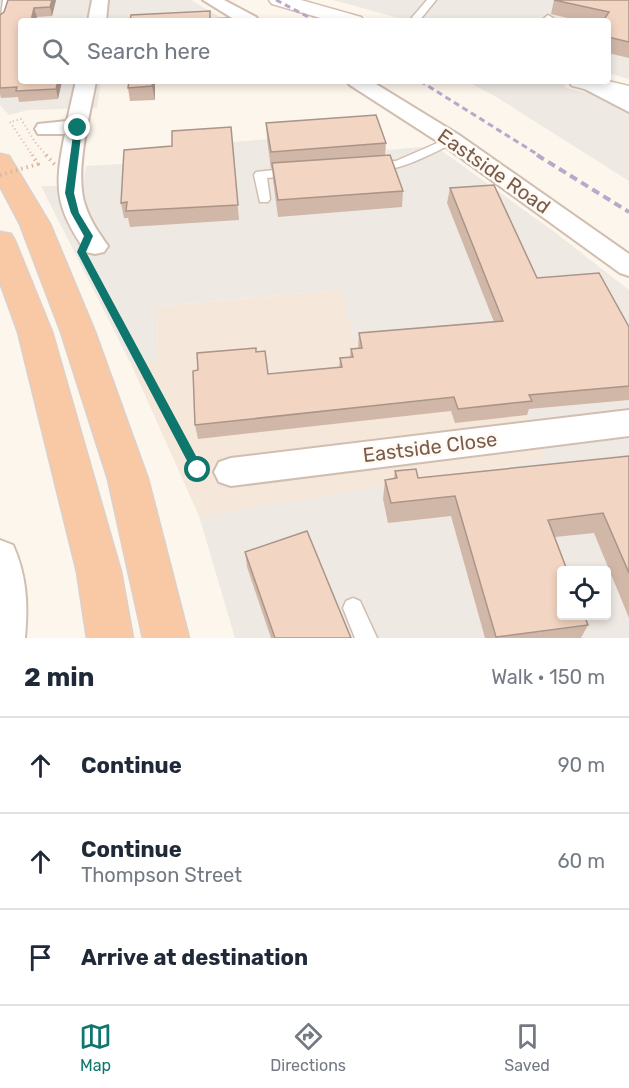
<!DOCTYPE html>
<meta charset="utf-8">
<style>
:root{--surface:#fff;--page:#f6f6f7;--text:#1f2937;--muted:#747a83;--line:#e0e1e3;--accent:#0f766e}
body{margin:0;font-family:Rubik,sans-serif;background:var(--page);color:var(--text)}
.controls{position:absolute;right:18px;bottom:18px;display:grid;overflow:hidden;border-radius:6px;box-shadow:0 3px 9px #0003}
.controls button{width:54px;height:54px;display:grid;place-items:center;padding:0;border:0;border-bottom:2px solid var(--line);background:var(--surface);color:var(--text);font:30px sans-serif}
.stop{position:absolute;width:18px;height:18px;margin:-14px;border:4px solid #0f766e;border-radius:50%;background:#fff}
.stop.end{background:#0f766e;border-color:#fff;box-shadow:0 2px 6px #0008}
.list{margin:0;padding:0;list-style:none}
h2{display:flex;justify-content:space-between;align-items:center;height:78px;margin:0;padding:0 24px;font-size:26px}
h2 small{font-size:20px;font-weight:400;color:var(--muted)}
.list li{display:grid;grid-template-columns:39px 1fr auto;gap:18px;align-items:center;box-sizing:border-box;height:96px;padding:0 24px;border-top:2px solid var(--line)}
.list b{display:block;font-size:22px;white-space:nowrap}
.list p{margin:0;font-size:20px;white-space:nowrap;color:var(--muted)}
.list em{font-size:20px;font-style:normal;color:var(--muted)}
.icon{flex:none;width:33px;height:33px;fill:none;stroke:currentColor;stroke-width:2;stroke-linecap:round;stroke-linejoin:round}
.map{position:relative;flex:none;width:629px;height:638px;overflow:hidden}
.search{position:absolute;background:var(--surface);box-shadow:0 3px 9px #0003;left:18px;right:18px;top:18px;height:66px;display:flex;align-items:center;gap:15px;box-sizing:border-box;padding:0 21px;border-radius:6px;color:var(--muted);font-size:22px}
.sheet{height:366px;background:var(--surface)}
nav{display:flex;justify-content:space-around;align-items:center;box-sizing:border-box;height:84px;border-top:2px solid var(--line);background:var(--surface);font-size:16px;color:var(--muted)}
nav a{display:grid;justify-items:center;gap:3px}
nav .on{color:var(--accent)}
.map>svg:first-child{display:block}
.residential{fill:#f5e8da}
.industrial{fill:#efe9e4;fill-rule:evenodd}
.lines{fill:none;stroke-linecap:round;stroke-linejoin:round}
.service-casing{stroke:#d1beb0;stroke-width:3}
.minor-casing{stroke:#d1beb0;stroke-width:4}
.secondary-casing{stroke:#d6c0b0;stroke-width:3}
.trunk-casing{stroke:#dad1cd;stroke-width:3}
.path-far1{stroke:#d9b8a5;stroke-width:4;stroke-dasharray:1.5 4;stroke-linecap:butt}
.path{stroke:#d9b8a5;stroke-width:4.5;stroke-dasharray:1.5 5;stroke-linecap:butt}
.service{fill:#fff;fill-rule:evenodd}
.minor{fill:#fff;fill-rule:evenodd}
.secondary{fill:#fff;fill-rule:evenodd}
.trunk{fill:#f9c8a4;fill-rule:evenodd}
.rail-far1{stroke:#b9a8c9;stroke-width:3;stroke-dasharray:6 4;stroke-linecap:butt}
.rail{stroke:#b9a8c9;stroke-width:4;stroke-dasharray:8 5;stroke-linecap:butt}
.path-bridge-far1{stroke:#d9b8a5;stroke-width:2;stroke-dasharray:1 3;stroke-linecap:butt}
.path-bridge{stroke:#d9b8a5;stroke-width:4;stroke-dasharray:1.5 4;stroke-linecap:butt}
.wall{fill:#d1b7a8}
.shaded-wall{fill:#aa9588}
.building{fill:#f3d5c3;stroke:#aa9588;stroke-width:1.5}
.route{fill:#0f766e}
.labels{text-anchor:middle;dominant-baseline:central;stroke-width:5;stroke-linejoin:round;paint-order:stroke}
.street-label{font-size:20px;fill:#7a5c4d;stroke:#fffaf3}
</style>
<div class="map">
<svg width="629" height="638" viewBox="0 0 629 638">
<rect width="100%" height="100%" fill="#fdf6ec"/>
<path class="residential" d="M341 290 497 333 547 460 199 516 131 364 158 360 157 306Z"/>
<path class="industrial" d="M0 0H191L227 21H21V81H101L97 108 28 110 9 115 0 105Z
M333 0H629V79L608 73V21H409Z
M466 81H557L563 82 566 88 629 103V181L493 95Z
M375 131 387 150 435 146 552 230 629 290V638H235L199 516 546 460 497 334 356 344 340 290 157 306 158 361 131 364 41 186H83L86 166 174 161 232 142ZM562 570H606V616H562Z"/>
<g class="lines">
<defs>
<path id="service" d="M3 0H11L5 21 0 24Z
M427 0H436L419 21H409Z
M548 15 553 18 551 21H541Z
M451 137 455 138V142C437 151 386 180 369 166L375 162 396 161Z
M292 168 296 169V175L267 178 270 199 268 202H260L254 175 256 172Z
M353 598 360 601 377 638H355L343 608 346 601Z"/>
<path id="minor" d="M92 0H108L106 21H88Z
M203 0H224L256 17 259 21H237Z
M76 81H96C90 115 74 172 85 205 90 221 99 233 108 246L104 252 95 254 86 252C55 206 54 188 65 134H38L35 129 38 124 67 121Z
M347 81H371L459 135 629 254V276L620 273 443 145 350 85Z
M579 81H599L629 98V112L581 87 578 83Z
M629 410V436L231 486 219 482 214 472 219 462 231 458Z
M0 540 13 545C27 576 28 605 25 638H0Z"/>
<path id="secondary" d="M269 0H301L361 17 364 21H331L272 4Z
M568 81H608L629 86V100L572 86Z"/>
<path id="trunk" d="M0 154 9 156 50 224 95 332 148 479 189 638H143L108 479 61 332 20 224 0 186Z
M0 232 11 234 15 241 52 332 121 572 133 638H87L77 572 18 332 0 282Z"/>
</defs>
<use href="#service" class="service-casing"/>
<use href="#minor" class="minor-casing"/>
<use href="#secondary" class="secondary-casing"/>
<use href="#trunk" class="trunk-casing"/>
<path class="path-far1" d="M89 267 141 363"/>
<path class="path" d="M140 361 198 470H203"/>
<use href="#service" class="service"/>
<use href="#minor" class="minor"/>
<use href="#secondary" class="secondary"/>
<use href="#trunk" class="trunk"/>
<path class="rail-far1" d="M276 0 316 21
M420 81 540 156"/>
<path class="rail" d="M537 155 629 212"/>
<path class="path-bridge-far1" d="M33 156 10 122 21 119 35 142 47 156"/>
<path class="path-bridge" d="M46 155 55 165
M0 175 38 164 32 155"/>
</g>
<path class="wall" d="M56 0 52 16 37 17 36 21H21V81H62L58 99 19 102 18 97 1 98 0 94V15L4 12Z
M554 0H629V58L608 53V21H580L551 14Z
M155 81V100L130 101 128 88Z
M266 123 386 143 385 155 403 191 402 207 278 217 273 180 272 168 271 169 267 139Z
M231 127 239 220 130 227 128 218H124L121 203 172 146Z
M450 188 537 278 629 327V400L529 409 527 415 455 423 451 411 198 439 195 425 198 370 256 352 268 374 339 368 340 358 350 357 351 349H358L359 333 494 322 447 203Z
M629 456V618L594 533 555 537 588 625 581 638H485L451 516 388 523 383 499 385 480 394 478 395 471 418 478Z
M245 552 351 638H271L247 567Z"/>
<path class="shaded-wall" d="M52 0H56L52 16 50 7Z
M34 8 37 17 36 21H31Z
M58 81H62L58 99 56 89Z
M153 81H155V100L152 86Z"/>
<path class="building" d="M8 0H52L50 7 34 8 31 21H21V81H58L56 89 16 91 17 87 0 88V15L4 12Z
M554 0H629V42L608 37V21H603L609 12Z
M210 11V19L227 18V21H130L131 15Z
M129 81H153L152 86 128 88Z
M376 115 386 143 271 152 266 123Z
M231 127 238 205 126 211 127 202 121 203 124 150 172 146V131Z
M390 155 403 191 278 200 272 163Z
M494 185 537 278 599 273 629 327V386L529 395 532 401 458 409 454 397 195 425 193 371 198 370 197 353 256 348V352L265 351 268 374 342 367 340 358 353 357 351 349 362 348 359 333 503 321 450 188Z
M629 456V573L603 513 548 520 567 570H561V615H584L588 625 496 637 455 496 391 503 385 480 397 478 395 471 416 469 418 478Z
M307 531 351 638H275L245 552Z"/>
<path class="route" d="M78 125 82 128 74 193 79 213 93 236 86 252 202 467 204 470 198 475 194 474 77 252 84 236 71 213 65 193 74 128Z"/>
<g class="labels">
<g class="street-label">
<text transform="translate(494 171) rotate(35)">Eastside Road</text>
<text transform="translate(430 447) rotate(-7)">Eastside Close</text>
</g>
</g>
</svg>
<div class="controls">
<button><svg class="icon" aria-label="locate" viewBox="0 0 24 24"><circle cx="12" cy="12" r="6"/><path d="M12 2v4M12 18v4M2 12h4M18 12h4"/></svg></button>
</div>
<div class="stop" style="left:198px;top:470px"></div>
<div class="stop end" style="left:78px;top:128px"></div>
<div class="search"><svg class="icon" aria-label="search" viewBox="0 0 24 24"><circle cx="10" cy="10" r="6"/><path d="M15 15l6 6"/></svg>Search here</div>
</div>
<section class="sheet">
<h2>2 min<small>Walk · 150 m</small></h2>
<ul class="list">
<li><svg class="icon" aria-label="ahead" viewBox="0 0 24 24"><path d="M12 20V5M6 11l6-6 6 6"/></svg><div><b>Continue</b></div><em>90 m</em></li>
<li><svg class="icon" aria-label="ahead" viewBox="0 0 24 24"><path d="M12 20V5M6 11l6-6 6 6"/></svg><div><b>Continue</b><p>Thompson Street</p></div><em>60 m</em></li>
<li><svg class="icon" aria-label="arrive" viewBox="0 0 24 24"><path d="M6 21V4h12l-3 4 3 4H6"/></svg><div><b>Arrive at destination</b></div></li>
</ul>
</section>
<nav>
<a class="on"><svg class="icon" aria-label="map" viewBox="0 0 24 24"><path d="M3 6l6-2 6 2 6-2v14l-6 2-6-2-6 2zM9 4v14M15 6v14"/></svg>Map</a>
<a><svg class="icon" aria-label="directions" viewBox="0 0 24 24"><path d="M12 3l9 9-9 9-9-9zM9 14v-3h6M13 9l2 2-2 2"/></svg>Directions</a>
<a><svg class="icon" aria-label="saved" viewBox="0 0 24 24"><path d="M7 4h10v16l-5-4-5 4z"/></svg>Saved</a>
</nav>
